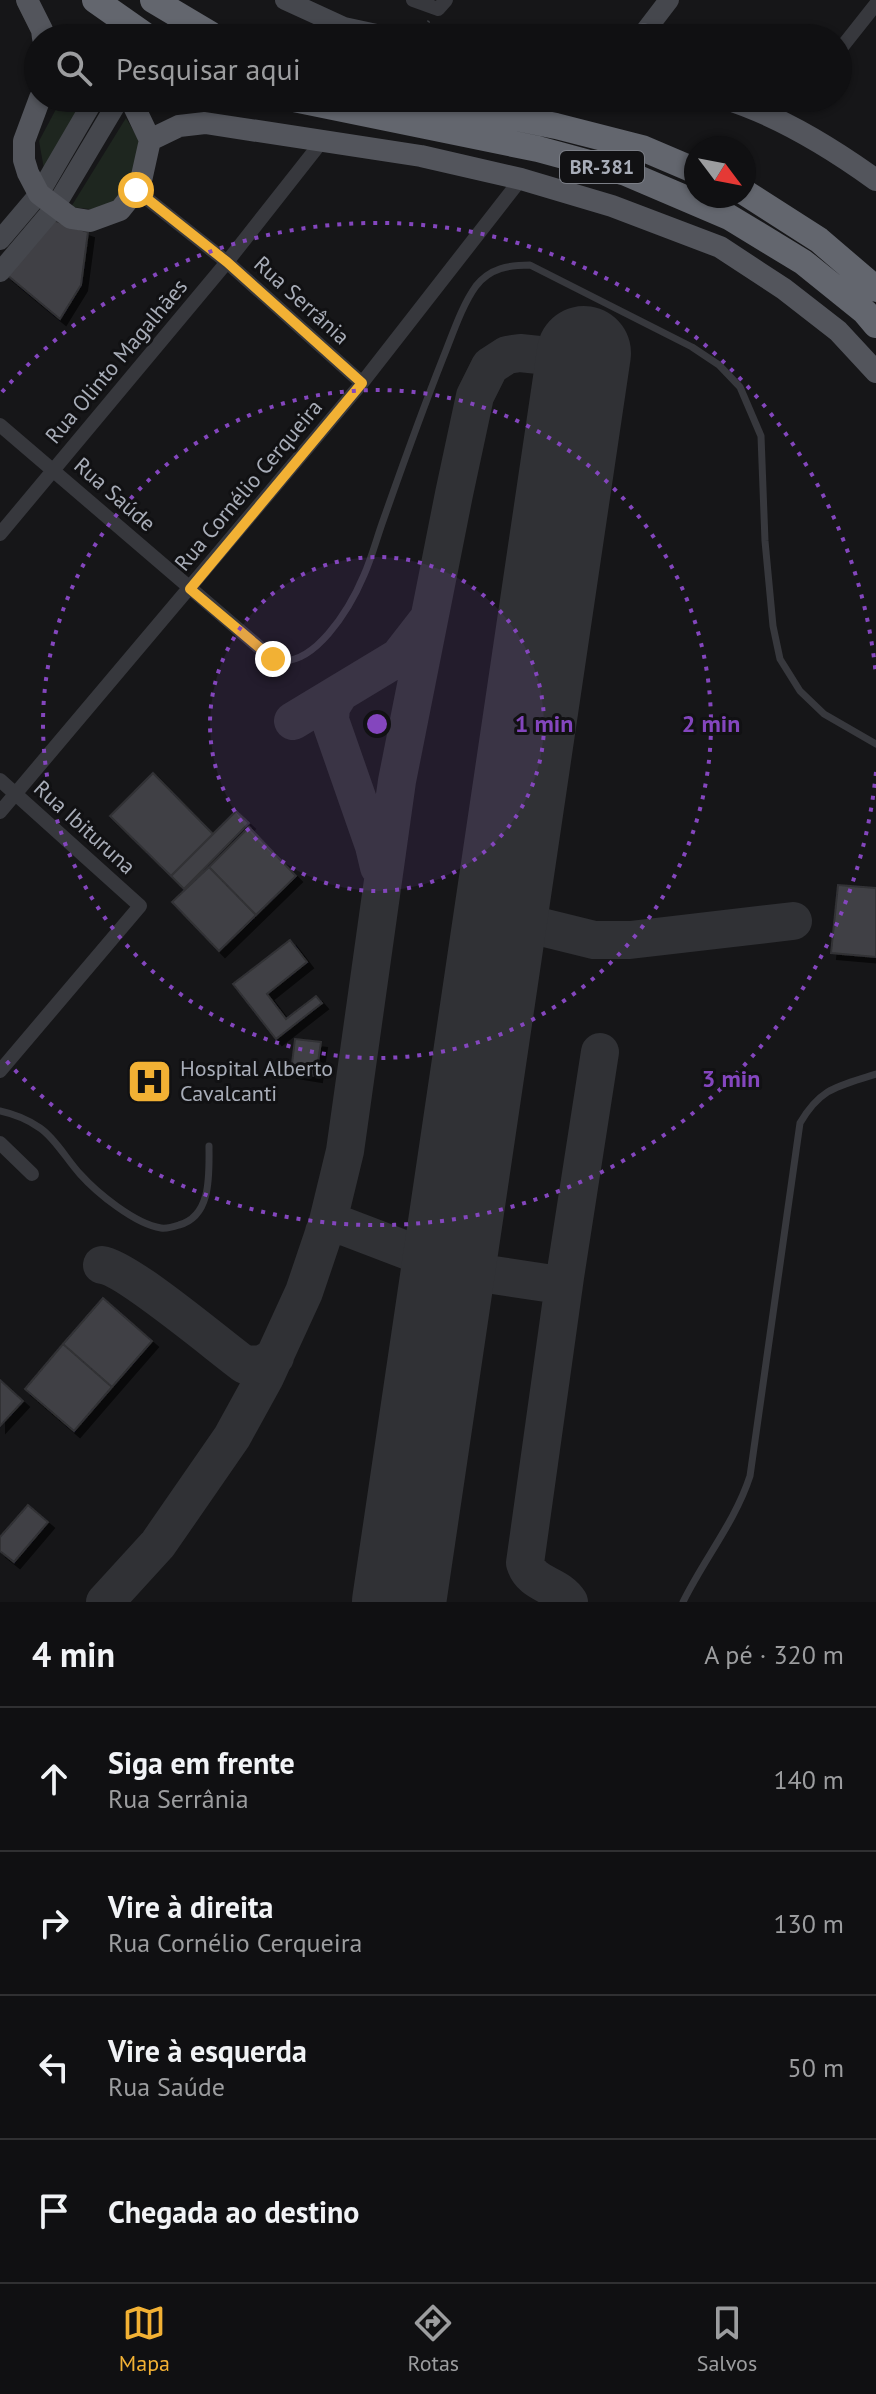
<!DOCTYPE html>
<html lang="pt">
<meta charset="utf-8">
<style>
:root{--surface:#101012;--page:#1e1e20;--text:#f1f3f6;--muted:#9c9d9f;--line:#303032;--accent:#f2b134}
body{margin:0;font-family:"PT Sans",sans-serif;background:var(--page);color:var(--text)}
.compass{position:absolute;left:684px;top:136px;width:72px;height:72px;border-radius:50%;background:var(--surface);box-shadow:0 2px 6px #0004;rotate:122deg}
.stop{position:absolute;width:24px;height:24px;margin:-18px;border:6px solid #f2b134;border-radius:50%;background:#fff}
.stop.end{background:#f2b134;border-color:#fff;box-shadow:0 2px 8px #0008}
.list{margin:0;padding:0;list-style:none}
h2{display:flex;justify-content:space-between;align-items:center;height:104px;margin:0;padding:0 32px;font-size:34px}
h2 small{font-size:26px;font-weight:400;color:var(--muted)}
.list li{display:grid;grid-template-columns:52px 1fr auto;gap:24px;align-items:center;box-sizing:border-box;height:144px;padding:0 32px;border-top:2px solid var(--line)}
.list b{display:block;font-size:30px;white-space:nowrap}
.list p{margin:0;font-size:26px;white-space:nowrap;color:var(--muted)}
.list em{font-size:26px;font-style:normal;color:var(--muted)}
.icon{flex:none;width:44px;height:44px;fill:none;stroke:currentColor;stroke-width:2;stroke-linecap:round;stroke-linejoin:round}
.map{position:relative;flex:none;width:876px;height:1602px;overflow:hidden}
.search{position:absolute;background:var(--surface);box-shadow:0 2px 6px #0004;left:24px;right:24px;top:24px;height:88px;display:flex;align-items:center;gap:20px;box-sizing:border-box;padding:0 28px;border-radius:44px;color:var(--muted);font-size:30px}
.sheet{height:680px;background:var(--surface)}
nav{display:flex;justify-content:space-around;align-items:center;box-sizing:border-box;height:112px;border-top:2px solid var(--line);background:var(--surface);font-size:22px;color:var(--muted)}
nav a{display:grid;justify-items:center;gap:4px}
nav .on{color:var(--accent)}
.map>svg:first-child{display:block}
.green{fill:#1e261f}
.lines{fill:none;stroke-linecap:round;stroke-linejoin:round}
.taxiway{stroke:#303135;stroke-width:38}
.runway{stroke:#303135;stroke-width:94}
.building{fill:#404145;stroke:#303034;stroke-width:2;filter:url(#shadow)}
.path{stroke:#3d3f44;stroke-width:3;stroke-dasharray:4 6;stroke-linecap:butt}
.lane{stroke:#37383d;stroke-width:7}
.street{stroke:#37383d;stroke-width:14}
.secondary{stroke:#45474d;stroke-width:20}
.primary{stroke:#53555c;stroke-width:22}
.highway{stroke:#63666e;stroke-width:26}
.highway-bridge{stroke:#63666e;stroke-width:26}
.route{stroke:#f2b134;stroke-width:10}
.ring{fill:none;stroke:#8446be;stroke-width:4;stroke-dasharray:4 8}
.labels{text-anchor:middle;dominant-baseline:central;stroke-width:6;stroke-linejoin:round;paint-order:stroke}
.shield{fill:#111113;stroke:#7b7e86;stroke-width:2}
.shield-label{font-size:20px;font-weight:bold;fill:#a8adb8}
.street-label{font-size:22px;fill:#a8adb8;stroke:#111113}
.poi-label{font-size:22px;fill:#a8adb8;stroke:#111113;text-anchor:start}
.centre{fill:#8446be;stroke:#111113;stroke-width:4}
.ring-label{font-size:24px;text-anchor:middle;font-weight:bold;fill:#8446be;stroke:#111113;stroke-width:6;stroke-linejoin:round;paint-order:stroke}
</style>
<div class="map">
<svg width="876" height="1602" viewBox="0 0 876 1602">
<defs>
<filter id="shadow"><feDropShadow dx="6" dy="6" stdDeviation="0" flood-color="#0009"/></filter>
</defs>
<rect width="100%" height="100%" fill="#161618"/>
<path class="green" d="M62 98H88L44 169 39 141Z
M126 118 141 144 133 189 98 210 71 207Z"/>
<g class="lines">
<path class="taxiway" d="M339 694 331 707 330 720 374 846 379 867
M293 721 399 657 427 621
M499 929 517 921 594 940H630L793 921
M324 1232 334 1227 343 1226 432 1260 443 1271 447 1281
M102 1265C127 1268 219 1346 245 1365L262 1364 275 1357
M446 1288 457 1276 467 1271 553 1284 559 1289 562 1296
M105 1602 158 1544 232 1437 265 1377 304 1292 328 1221 345 1151 397 781 454 494 475 396 490 366 507 355 520 353 558 357 582 365
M569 1602C557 1583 532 1586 525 1563L565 1277 600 1052"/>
<path class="runway" d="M399 1602 584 353"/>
</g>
<path class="building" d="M50 219 88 232 81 285 60 319 6 274Z
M153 773 213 834 171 876 110 816Z
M236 811 249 823 184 889 171 876Z
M249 827 296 876 256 915 209 867Z
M209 867 256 915 219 951 172 902Z
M838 885 876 888V957L831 953Z
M290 940 307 962 267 994 286 1019 316 996 322 1003 276 1039 233 984Z
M295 1039 321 1042 316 1076 291 1072Z
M103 1298 152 1341 112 1387 63 1344Z
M63 1344 112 1387 74 1431 25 1389Z
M0 1380 23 1401 0 1426Z
M28 1505 48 1522 14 1562 0 1551V1537Z"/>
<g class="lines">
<path class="path" d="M416 38 429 21"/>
<path class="lane" d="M273 659C313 672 351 606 364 575 372 557 377 537 384 518 403 464 422 411 443 358 452 336 462 305 476 286 490 268 509 265 530 265L692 347 719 365 740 387 761 436 765 541 773 626 780 659 800 691 824 714 876 744
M0 1111C14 1114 27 1119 40 1128 55 1138 67 1160 80 1174 97 1193 135 1224 161 1228 167 1229 173 1227 179 1225 212 1216 209 1174 209 1146
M683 1602C704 1559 735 1522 750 1476L800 1123C821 1087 839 1086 876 1074"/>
<path class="street" d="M413 0 438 9 446 0
M838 52 876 4
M136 190 227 262 362 383
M0 425 273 659
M0 534 227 262 323 140
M0 780 140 906 0 1071
M0 812 362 383 521 179
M0 1143 32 1174"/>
<path class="secondary" d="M285 0 344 27 395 38
M637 38 643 34 669 0
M0 240 39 194 95 98
M0 272 55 207 120 98"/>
<path class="primary" d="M27 0 42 30 43 38
M642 38 643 34
M40 98 24 141V160L28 173 39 194 71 218 90 221 120 210 140 185 150 140
M130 98 150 140
M723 98C778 115 829 146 876 180
M150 140 179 126 205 123 421 156 521 179 612 206 720 247 784 289 838 331 876 372"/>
<path class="highway" d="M289 98 538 149 626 173 729 217 803 262 865 312 876 325
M417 98 556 126 642 148 696 171
M744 192 819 240 876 289"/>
<path class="highway-bridge" d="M95 0 149 38
M153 0 210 34"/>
</g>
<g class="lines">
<path class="route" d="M136 190 227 262 362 383 190 589 273 659"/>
</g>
<circle cx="377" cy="724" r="167" fill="#8446be" fill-opacity=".12"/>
<g class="ring">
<circle cx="377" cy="724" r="167"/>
<circle cx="377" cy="724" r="334"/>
<path d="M876 772A501 501 0 0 1 2 1056M2 392A501 501 0 0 1 876 676"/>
</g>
<defs>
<symbol id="hospital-square" viewBox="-11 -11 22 22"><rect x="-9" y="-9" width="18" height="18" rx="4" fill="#f2b134" stroke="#111113"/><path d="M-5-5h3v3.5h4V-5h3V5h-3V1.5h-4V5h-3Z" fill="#111"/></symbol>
</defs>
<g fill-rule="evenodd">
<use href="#hospital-square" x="124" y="1056" width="51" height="51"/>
</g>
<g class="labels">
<rect class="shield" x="560" y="151" width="84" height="32" rx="6"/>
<g class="shield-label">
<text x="602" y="167">BR-381</text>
</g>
<g class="street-label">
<text transform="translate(302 300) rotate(42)">Rua Serrânia</text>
<text transform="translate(116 361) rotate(-50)">Rua Olinto Magalhães</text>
<text transform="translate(248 485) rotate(-50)">Rua Cornélio Cerqueira</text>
<text transform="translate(115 494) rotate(41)">Rua Saúde</text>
<text transform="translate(85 827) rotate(42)">Rua Ibituruna</text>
</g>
<g class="poi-label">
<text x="180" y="1068">Hospital Alberto<tspan x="180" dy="25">Cavalcanti</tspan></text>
</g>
</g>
<circle cx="377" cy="724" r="12" class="centre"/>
<g class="ring-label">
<text x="544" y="732">1 min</text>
<text x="711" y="732">2 min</text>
<text x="731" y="1087">3 min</text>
</g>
</svg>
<svg class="compass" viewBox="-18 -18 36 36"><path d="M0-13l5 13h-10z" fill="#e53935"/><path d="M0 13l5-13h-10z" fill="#9c9d9f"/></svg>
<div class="stop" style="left:136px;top:190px"></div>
<div class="stop end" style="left:273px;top:659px"></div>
<div class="search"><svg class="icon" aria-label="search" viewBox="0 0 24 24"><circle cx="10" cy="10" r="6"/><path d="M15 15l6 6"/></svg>Pesquisar aqui</div>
</div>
<section class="sheet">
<h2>4 min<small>A pé · 320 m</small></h2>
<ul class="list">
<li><svg class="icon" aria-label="ahead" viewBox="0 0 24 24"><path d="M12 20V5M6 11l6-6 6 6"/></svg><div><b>Siga em frente</b><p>Rua Serrânia</p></div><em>140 m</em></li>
<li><svg class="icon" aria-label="right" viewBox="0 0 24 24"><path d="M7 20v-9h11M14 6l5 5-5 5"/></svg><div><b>Vire à direita</b><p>Rua Cornélio Cerqueira</p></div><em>130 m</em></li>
<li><svg class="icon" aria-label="left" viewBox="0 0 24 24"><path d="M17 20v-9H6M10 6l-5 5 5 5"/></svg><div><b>Vire à esquerda</b><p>Rua Saúde</p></div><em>50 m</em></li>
<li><svg class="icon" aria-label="arrive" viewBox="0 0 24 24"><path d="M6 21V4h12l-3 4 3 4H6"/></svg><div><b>Chegada ao destino</b></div></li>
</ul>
</section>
<nav>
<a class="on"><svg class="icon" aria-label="map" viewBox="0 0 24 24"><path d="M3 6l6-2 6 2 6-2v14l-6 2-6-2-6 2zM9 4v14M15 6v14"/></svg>Mapa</a>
<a><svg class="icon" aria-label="directions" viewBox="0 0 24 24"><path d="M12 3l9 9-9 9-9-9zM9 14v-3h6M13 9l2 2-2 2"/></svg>Rotas</a>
<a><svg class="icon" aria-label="saved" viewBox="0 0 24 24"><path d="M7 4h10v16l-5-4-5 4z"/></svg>Salvos</a>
</nav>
